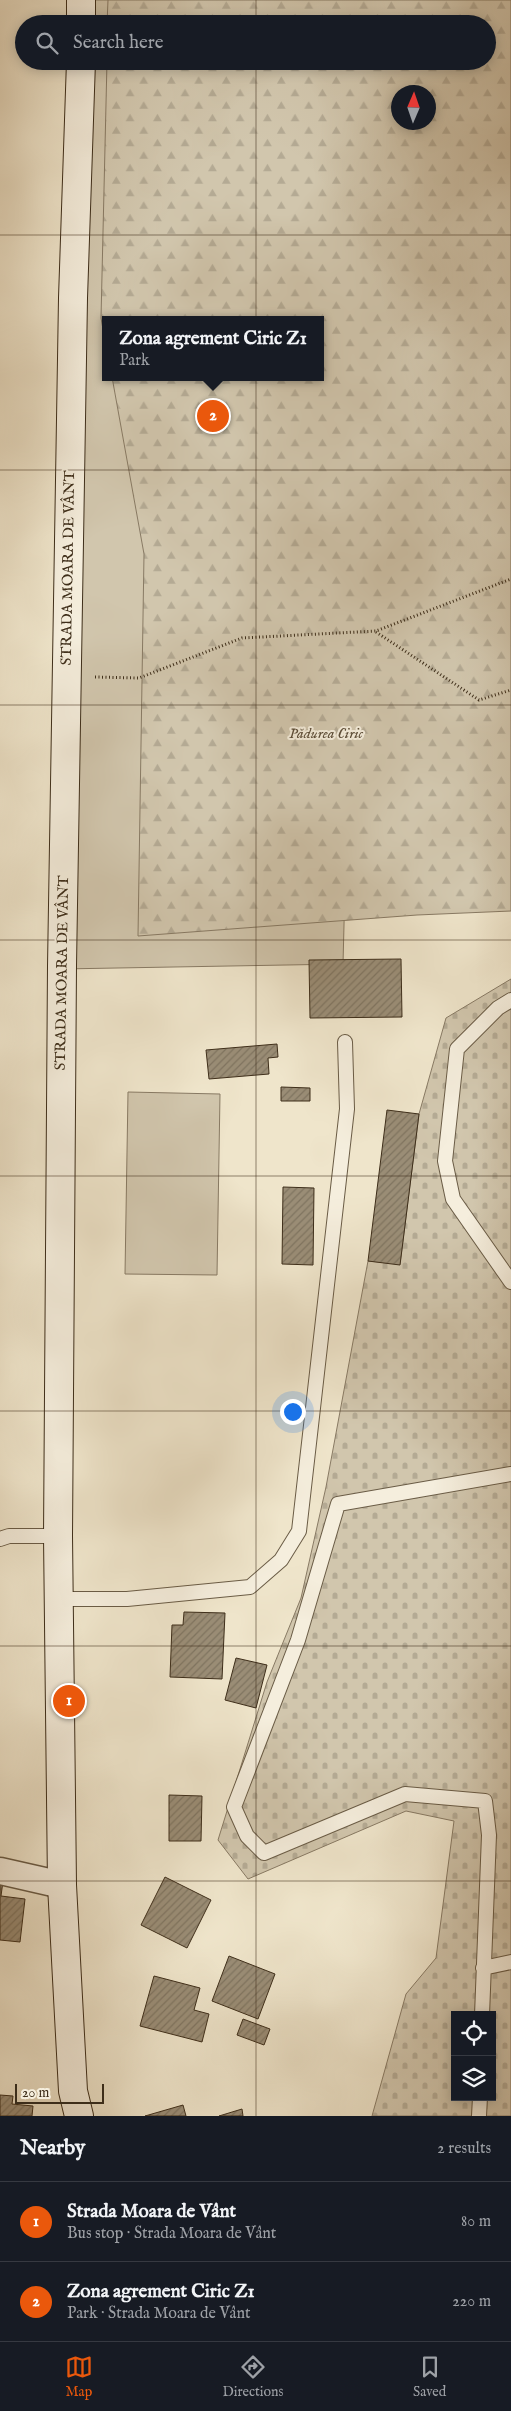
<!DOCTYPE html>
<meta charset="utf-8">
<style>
:root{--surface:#171b24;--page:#242831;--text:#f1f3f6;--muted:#9ea1a6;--line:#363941;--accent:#ea580c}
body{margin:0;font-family:"IM FELL English",serif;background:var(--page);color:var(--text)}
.controls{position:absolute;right:15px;bottom:15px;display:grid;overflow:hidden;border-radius:0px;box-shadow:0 2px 12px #0003}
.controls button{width:45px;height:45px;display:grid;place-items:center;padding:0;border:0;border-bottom:1px solid var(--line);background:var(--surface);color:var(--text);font:25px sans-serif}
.compass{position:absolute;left:391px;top:85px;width:45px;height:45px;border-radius:50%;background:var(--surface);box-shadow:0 2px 12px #0003;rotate:2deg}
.scale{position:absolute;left:15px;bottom:12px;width:89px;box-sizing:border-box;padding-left:5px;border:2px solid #3e2e1a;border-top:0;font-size:14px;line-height:18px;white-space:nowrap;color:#3e2e1a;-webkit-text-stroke:4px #f5eedd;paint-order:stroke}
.you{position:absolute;left:292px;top:1411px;width:18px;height:18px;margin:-12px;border:4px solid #fff;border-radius:50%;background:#1a73e8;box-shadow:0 0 0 8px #1a73e833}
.badge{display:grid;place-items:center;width:32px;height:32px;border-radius:50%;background:var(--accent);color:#fff;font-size:16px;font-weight:700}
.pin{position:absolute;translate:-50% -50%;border:2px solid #fff;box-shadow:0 1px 5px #0006}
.popup{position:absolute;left:102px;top:316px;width:222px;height:65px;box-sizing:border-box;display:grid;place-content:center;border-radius:0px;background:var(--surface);filter:drop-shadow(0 1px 4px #0005);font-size:16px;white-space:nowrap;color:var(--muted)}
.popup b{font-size:19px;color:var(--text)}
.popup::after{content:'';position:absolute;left:50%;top:100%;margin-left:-10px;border:10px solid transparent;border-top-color:var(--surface)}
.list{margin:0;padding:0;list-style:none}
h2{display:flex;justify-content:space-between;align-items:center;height:65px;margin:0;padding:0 20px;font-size:21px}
h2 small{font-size:16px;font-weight:400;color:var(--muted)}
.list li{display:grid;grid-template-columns:32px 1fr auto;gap:15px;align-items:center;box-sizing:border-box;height:80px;padding:0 20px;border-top:1px solid var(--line)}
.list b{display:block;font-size:19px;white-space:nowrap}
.list p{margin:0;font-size:16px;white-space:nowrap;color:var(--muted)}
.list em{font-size:16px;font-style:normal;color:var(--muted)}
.icon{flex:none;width:28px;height:28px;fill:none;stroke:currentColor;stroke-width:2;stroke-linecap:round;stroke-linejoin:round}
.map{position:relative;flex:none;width:511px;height:2116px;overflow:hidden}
.search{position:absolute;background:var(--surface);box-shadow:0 2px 12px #0003;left:15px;right:15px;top:15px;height:55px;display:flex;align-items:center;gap:12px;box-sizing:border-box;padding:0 18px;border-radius:28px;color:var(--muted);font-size:19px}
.sheet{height:225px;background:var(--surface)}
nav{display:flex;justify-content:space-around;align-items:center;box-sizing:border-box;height:70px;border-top:1px solid var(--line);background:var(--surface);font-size:14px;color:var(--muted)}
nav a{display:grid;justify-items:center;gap:2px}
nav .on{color:var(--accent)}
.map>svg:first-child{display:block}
.green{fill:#d1c6ad;stroke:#887a64;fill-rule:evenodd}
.forest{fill:url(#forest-firs);stroke:#887a64;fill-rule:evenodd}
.cemetery{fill:url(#cemetery-stones);stroke:#887a64;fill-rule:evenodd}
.building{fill:url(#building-hatch);stroke:#3e2e1a}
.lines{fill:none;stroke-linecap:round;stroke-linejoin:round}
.service-casing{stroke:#6a5c46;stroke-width:16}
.minor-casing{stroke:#6a5c46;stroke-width:29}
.secondary-casing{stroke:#3e2e1a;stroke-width:30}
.path{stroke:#3e2e1a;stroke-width:3;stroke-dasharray:1 2.5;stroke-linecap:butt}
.service{stroke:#f5eedd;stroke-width:14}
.minor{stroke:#f5eedd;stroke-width:26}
.secondary{stroke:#f5eedd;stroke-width:28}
.grid{fill:none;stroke:#3e2e1a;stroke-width:1;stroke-opacity:0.55}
.labels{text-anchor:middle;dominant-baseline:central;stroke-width:4;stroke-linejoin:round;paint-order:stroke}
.street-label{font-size:15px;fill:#3e2e1a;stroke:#f5eedd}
.park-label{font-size:15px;font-style:italic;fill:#5b4c37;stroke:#f5eedd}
</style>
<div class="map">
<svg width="511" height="2116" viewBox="0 0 511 2116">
<defs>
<pattern id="forest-firs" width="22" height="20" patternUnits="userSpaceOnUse" patternTransform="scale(1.25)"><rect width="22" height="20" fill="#d1c6ad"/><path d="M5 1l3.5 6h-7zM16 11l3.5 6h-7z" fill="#b4aa94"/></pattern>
<pattern id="cemetery-stones" width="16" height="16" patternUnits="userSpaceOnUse" patternTransform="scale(1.25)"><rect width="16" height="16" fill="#d1c6ad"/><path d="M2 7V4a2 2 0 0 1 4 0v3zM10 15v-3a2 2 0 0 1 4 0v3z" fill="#b4aa94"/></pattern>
<pattern id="building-hatch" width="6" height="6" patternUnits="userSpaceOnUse" patternTransform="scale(1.25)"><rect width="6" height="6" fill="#9a8d76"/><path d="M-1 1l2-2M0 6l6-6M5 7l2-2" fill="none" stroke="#7f7460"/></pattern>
</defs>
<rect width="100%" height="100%" fill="#efe5cb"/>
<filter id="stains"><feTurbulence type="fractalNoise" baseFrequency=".004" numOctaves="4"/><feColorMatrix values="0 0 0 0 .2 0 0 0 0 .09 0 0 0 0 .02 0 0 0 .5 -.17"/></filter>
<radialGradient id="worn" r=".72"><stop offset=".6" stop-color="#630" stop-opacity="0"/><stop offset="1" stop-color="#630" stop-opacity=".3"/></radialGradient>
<path class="green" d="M81 0H511V245L359 340 343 964 61 969 80 61H487V24H81ZM398 92H428V122H398ZM106 320H320V377H106Z
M128 1092 220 1094 217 1275 125 1274Z"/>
<path class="forest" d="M108 0H511V911L417 915 138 936 144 554 112 377H320V320H106L105 341 101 318 107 61H487V24H107ZM398 92H428V122H398Z"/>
<path class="cemetery" d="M511 979V2116H372L406 1994 436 1958 454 1821 406 1811 248 1879 218 1840 267 1682 301 1598 326 1487 368 1261 400 1264 419 1114 446 1018ZM455 2015H492V2097H455Z"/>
<path class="building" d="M401 959 402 1017 310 1018 309 960Z
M277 1044 278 1057 268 1058 269 1074 209 1079 206 1050Z
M281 1087 310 1088V1101H281Z
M387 1110 419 1114 400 1265 368 1261Z
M283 1187 314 1188 313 1265 282 1264Z
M184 1612 225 1613 222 1679 170 1677 172 1625H183Z
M236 1658 267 1665 256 1708 225 1700Z
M169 1795 202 1796 201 1841H169Z
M165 1877 211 1900 187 1948 141 1925Z
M0 1881H3L1 1896 25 1899 20 1942 0 1940Z
M229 1956 275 1974 258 2019 212 2001Z
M154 1976 200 1988 194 2010 209 2014 202 2042 140 2026Z
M243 2019 270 2029 264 2045 237 2035Z
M0 2095 13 2096 12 2104 33 2106 32 2116H0Z
M183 2105 186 2116H145Z
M242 2109 243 2116H219Z"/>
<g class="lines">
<defs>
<path id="service" d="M511 1000 498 1008 457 1049 445 1161 453 1199 511 1282
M0 1539 9 1536H58
M58 1599H127L250 1587 281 1560 299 1531 347 1109 345 1042
M483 1968 511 1962
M482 2015 489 1835 485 1801 405 1794 264 1853 247 1836 234 1807 298 1640 338 1504 511 1474
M479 2116 480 2097"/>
<path id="minor" d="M0 1871 62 1885"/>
<path id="secondary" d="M81 24V0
M79 2116 73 2091 62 1885 58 1536 62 966 73 298 81 61"/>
</defs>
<use href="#service" class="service-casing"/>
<use href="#minor" class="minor-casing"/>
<use href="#secondary" class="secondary-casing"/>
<path class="path" d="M376 632 479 700 511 690
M95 677 139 678 242 638 376 631 511 579"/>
<use href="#service" class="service"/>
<use href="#minor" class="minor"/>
<use href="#secondary" class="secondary"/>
</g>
<path class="grid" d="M256 0V24M256 61V2116M0 235H511M0 470H511M0 705H511M0 940H511M0 1176H511M0 1411H511M0 1646H511M0 1881H511"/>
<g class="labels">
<g class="street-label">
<text transform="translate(68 568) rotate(-89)">STRADA MOARA DE VÂNT</text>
<text transform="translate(62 973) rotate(-89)">STRADA MOARA DE VÂNT</text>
</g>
<g class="park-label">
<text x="326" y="733">Pădurea Ciric</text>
</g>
</g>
<rect width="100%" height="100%" filter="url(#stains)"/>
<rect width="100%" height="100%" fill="url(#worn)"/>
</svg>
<div class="controls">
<button><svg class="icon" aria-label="locate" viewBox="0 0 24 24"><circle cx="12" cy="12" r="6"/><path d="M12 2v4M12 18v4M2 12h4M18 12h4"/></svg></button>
<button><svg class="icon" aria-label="layers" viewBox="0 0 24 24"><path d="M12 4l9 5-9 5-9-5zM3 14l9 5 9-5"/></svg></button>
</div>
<svg class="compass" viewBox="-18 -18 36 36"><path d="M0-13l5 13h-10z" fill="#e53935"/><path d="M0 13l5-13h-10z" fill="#9ea1a6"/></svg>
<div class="scale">20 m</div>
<div class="you"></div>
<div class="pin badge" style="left:69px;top:1701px">1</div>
<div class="pin badge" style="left:213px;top:416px">2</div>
<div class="popup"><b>Zona agrement Ciric Z1</b>Park</div>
<div class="search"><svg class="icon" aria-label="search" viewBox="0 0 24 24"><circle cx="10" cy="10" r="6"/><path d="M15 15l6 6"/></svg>Search here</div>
</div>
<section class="sheet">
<h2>Nearby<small>2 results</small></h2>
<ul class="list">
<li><span class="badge">1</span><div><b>Strada Moara de Vânt</b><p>Bus stop · Strada Moara de Vânt</p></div><em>80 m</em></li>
<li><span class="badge">2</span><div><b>Zona agrement Ciric Z1</b><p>Park · Strada Moara de Vânt</p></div><em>220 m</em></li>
</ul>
</section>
<nav>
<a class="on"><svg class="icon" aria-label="map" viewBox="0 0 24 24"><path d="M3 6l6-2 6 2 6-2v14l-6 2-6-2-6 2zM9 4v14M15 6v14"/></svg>Map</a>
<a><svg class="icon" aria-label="directions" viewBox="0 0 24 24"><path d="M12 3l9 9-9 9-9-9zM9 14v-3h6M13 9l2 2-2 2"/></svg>Directions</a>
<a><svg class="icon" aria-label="saved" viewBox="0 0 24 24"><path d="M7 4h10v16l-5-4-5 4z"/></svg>Saved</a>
</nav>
